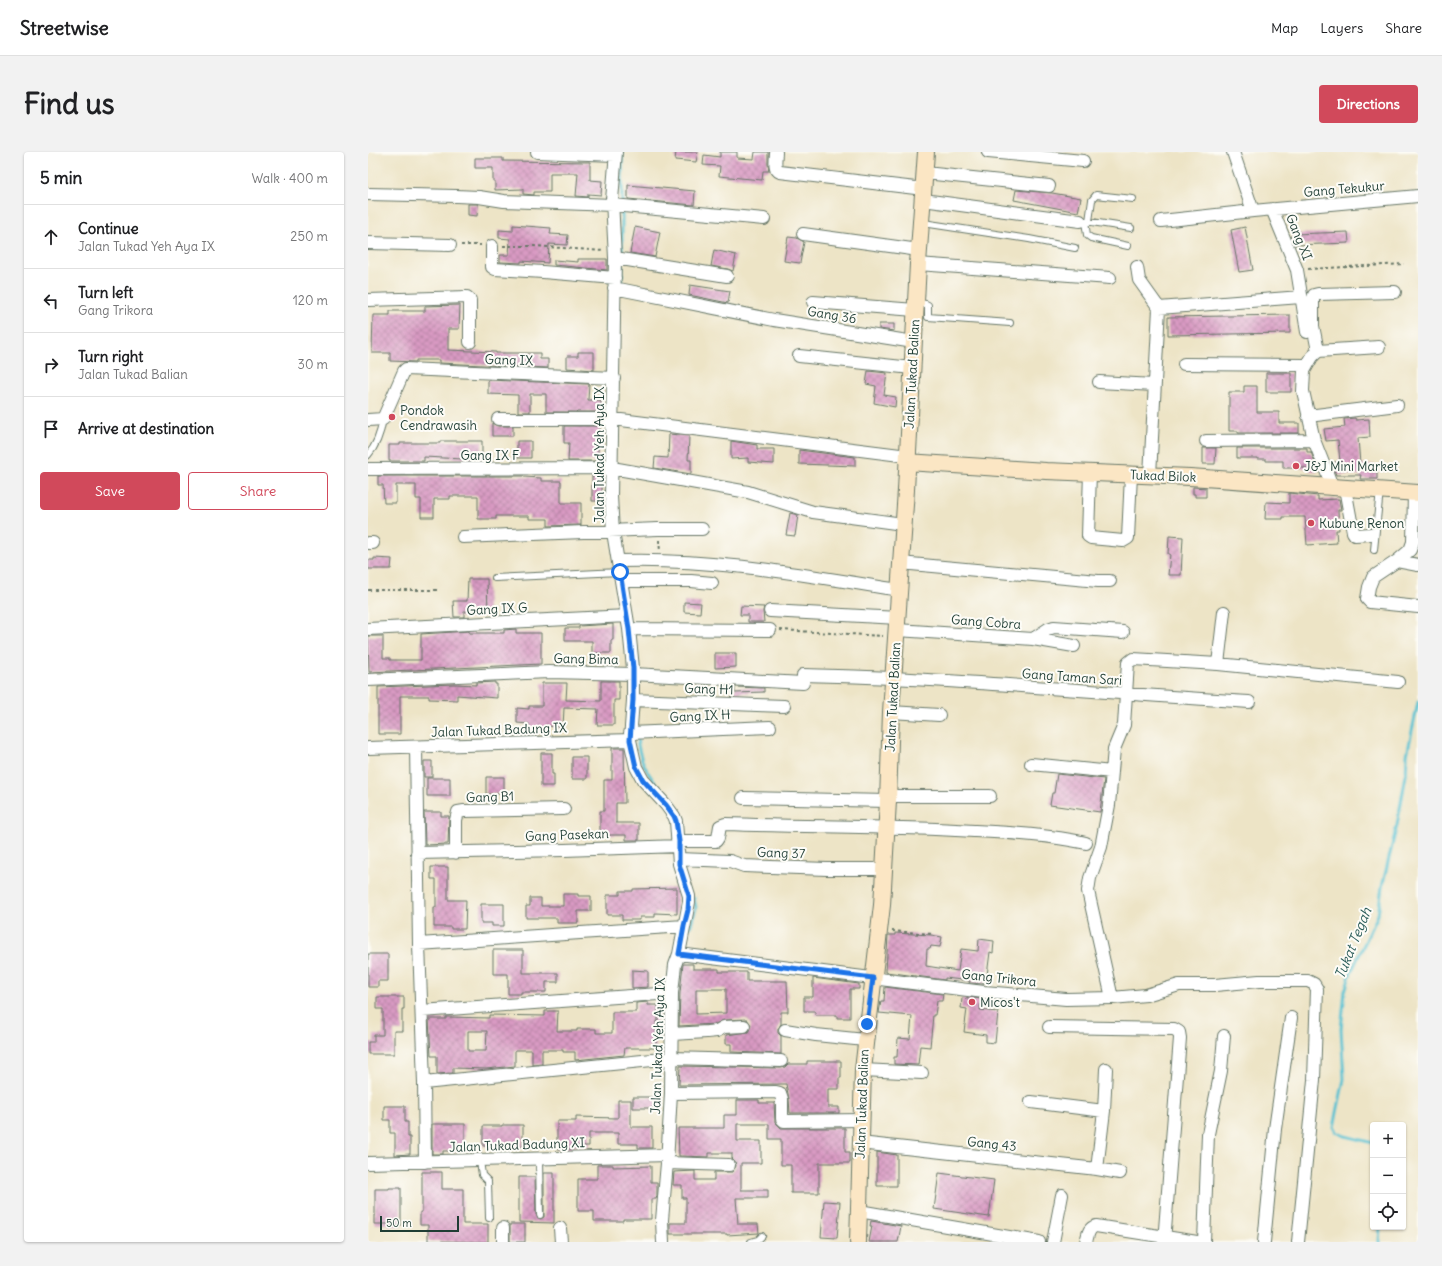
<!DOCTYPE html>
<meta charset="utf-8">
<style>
:root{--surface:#fff;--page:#f2f2f2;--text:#202124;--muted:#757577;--line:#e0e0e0;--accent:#d1495b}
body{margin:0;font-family:Delius,sans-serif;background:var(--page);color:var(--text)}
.controls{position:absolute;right:12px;bottom:12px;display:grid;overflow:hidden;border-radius:4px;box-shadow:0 1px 3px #0004}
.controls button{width:36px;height:36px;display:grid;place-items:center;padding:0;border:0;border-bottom:1px solid var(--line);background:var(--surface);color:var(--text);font:20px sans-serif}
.scale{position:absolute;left:12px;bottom:10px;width:79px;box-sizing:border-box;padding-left:4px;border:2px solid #1f3d34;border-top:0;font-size:11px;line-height:14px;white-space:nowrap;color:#1f3d34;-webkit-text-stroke:3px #fdfcf7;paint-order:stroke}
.stop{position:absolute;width:12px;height:12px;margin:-9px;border:3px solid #1a73e8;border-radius:50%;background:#fff}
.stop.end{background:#1a73e8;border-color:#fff;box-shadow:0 1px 4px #0008}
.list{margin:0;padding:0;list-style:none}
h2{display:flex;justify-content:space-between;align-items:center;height:52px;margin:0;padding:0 16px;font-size:17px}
h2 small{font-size:13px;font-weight:400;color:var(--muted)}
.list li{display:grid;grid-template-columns:26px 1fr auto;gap:12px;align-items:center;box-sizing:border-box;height:64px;padding:0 16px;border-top:1px solid var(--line)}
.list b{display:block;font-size:15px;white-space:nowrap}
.list p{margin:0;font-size:13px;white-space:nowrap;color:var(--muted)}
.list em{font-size:13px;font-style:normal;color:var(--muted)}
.actions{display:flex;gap:8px;padding:12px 16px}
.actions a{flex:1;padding:9px 0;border:1px solid var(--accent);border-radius:4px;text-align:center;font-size:14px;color:var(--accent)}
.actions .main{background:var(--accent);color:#fff}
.icon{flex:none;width:22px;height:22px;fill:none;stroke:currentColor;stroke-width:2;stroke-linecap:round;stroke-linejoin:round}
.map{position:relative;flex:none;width:1050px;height:1090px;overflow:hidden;border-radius:4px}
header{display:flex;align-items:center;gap:24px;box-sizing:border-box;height:56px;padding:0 20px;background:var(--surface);border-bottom:1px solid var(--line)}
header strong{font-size:19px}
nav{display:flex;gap:22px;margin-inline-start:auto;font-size:14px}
.intro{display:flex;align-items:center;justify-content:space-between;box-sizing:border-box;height:96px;padding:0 24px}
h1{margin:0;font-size:28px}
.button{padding:10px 18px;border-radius:4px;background:var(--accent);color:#fff;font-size:14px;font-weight:700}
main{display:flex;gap:24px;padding:0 24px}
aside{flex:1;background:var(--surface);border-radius:4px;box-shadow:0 1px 3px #0004}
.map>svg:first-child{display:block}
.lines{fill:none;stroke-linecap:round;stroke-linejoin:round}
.stream{stroke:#56c1d1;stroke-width:3}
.building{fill:url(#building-cross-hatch);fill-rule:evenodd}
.lane-casing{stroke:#677767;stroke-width:8}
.street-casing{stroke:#677767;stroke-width:14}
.secondary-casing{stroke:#677767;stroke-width:18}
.path{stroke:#677767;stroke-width:2;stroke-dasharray:3 3;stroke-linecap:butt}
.lane{stroke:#fff;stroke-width:6}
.street{stroke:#fff;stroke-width:12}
.secondary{stroke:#fbe6c4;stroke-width:16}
.route{stroke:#1a73e8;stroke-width:5}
.poi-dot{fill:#d1495b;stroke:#fdfcf7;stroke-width:1.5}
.labels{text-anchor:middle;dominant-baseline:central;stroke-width:4;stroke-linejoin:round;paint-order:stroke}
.street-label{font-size:13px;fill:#1f3d34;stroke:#fdfcf7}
.poi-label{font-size:13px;fill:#1f3d34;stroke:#fdfcf7;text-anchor:start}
.water-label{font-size:14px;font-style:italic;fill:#2d5e5b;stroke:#fdfcf7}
</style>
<header>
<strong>Streetwise</strong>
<nav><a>Map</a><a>Layers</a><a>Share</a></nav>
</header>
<div class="intro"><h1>Find us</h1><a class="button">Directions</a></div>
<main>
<aside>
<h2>5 min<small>Walk · 400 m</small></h2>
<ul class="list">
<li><svg class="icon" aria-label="ahead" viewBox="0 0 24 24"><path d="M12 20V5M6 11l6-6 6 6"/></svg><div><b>Continue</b><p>Jalan Tukad Yeh Aya IX</p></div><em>250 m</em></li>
<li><svg class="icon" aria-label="left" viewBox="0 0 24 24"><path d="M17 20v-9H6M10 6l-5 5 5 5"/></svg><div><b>Turn left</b><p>Gang Trikora</p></div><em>120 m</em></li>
<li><svg class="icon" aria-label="right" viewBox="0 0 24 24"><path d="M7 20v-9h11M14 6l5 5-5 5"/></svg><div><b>Turn right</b><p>Jalan Tukad Balian</p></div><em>30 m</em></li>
<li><svg class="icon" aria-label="arrive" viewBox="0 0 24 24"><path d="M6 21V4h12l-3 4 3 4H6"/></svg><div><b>Arrive at destination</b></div></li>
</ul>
<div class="actions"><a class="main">Save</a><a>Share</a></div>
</aside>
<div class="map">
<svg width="1050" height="1090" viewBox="0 0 1050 1090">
<defs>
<pattern id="building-cross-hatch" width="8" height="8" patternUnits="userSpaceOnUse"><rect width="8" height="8" fill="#d99ac3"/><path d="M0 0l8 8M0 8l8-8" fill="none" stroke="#af7f9f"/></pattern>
</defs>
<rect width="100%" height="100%" fill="#fdfcf7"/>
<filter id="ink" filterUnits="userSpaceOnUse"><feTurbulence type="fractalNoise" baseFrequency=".025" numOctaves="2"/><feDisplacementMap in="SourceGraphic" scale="8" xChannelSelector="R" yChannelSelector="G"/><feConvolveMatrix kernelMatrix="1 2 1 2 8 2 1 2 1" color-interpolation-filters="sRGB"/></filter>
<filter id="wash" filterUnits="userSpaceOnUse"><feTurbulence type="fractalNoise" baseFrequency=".012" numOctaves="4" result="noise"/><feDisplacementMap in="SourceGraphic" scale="16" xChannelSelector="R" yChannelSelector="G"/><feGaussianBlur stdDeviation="0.9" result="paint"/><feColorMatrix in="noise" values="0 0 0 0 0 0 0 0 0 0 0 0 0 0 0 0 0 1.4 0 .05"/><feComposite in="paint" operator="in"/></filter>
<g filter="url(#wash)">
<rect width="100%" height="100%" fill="#ede4c6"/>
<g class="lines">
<path class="stream" d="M254 50V0
M254 101V59
M254 130V113
M269 583C270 607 280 624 296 641 305 650 308 651 312 664
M322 775 328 756 326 746
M1005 991 977 984 968 980 966 975 976 927 973 877 977 839 983 820 1010 763 1014 735 1029 673 1038 623 1039 603 1050 550
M1011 1090 1012 1075"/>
</g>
<g id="blocks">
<path class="building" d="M308 0H330L328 10 307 8Z
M352 0H369V6L386 7 387 0H400V12L401 19H395L394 28 351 24 352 14 335 13 336 3 352 5Z
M107 6H135V9L222 10V28L234 29 233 43 220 42V45L208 44 210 21H182V40H166V43L155 42V37L127 38V29H125V16H107Z
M260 33 327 39 326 53 260 47Z
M648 38 684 41 713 46 710 60 646 48Z
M100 52H110L109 64 100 63Z
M145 73 183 76 182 82 200 83 199 93 181 92 180 111 153 109V111L132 110V103H141L142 87 131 86V78L145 79Z
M267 75 292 80 287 105 262 101Z
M877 75 885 118 871 120 863 78Z
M980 80 981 91 927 93 926 90 925 82Z
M420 85 429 86 436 90 432 111 416 109Z
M346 98 368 103 365 119 360 117 343 114Z
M210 107H239V118L186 113V108L210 110Z
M322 133 362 139 360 151 321 143Z
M92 153 91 177H80V198L128 200V201H172V207H180V216L71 211V208H48V210L22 209V201H4L5 163H22V159H57V154Z
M922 163V181L800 183V165Z
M511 172H526V179L511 177Z
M210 200H226V218L199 216V204H210Z
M500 219 519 221 516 243 528 245 527 255 506 251 508 234 498 232Z
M898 221H923V240H898Z
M120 228 221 232 220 248H233V260H178V242H162V260H150V243L120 242Z
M876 234H889V260H911V271H931V281H870V279H861V240H876Z
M987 266 988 268 1001 267 1002 285 990 286 992 312 1009 313V327H992L993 323H968L963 310H972L970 288 958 289 956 277 977 275 976 267Z
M124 271 130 274H145V284H124Z
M196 274H232V293H230V309H200L201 291H196Z
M301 282 321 284 320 308H323V322L286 316 287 305 300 306Z
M72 289H114V308L56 305V309H21V293H32V291H72Z
M149 289H163V306H149Z
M363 289 389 293V297H406V312L380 310V306L363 307Z
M835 296H848L847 312H835Z
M869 296H939V300H943L950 319H941V316H915V309H898V307H890V306H869Z
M431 298 487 305V314L431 312Z
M10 324H156V325L173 326V329H193V351H213V373L180 374V367H161V364H128V367H110V344H82V347H66V365H53V347H48V333H28V351H16L15 333H10Z
M224 324H234V349H224Z
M825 335 838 336V345H827V342H825Z
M921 341 950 344V348L971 347 973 358H970L971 378H968L969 391 939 393 937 365H915V367H897L898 350 921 351Z
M422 361 430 363 427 384 418 383Z
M801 384 815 385 813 423H800L802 402H800Z
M6 406 24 407 23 417H0V408H6Z
M100 427H119L120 460 96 459V465H86L85 449H99Z
M316 450 333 451 332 461 316 460Z
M373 454 396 455 395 459 396 470H380V463H372Z
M245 472V488H243V501H224V489H197V476H211V474Z
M148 477V481H173V512L1 520 0 484H15V506H22V508H53V482L101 479V481H136V478Z
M347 501H368V515L347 516Z
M233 529H251V548H246V573H229L230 557 196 556 195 575 177 574V578H161V572L149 571V556L161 557V554H174V531H199L198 548 233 549Z
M127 530V532H129V546L89 543V548L61 547V544H32V582H10V535L86 532 108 533V531Z
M367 535 396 536V540L367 541Z
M244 596H256L257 651H248V671H271V688H258V683H232V659H236V628H244Z
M173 601H184V622H186V634H173Z
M204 605H219V627H204Z
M56 609H64V625H56Z
M689 622 736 627 732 660 682 653 684 641H686Z
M118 625H136V642H118Z
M59 626H82V644H59Z
M56 660H73V664H81L80 692 57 693Z
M63 715H80V748H98L97 777H83V775H66V755H68V727H63Z
M309 736V762L287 761V765H272V768H254V763H239V743H252V739H265V737Z
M195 742H210V744H223V759H210V771H189V766H158V754H162V746H173V754H195Z
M113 752H136V774H124V771H113Z
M527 781 563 783 574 785 572 795 563 794 562 797H559L558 814 590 819 593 797 610 799 611 787 626 789 625 801 622 800 618 831H615V832L601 831 602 829 577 826V828L518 820 520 783H527Z
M125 798H155V821H190V830H178V840H153V842H140V822H125Z
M0 802H20V829H10V835H0Z
M315 812H325V817H351V820H379V829H419L420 860H413V872L410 877V881L413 884V902L363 900V892H358V883L380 880 383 873 379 867 356 868 347 872 311 874 312 841ZM328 837H358V861L328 862Z
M264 818 280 819V835L264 836Z
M445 826 491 832V837H482V866H469V863H447V859H436V845H445Z
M517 835 575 842 574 849H569L567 863H565L562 895 552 894 550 913 526 912V905H529L530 886 542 887 544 864 511 861 513 849H516Z
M9 845H36V857H34V879H26V902H0V890H6V883H15V857H9Z
M599 845 613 847 612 858 630 860 627 891 618 890V883L596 880 599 857 593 856 594 846 599 847Z
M280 850V853H290V869H288V896H257L256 903 207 908V900H195V898H174V912L164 913V898H147V914L118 917 85 916V921L69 922V904H63L61 867H78V865H80L121 866V863L177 864V859H190L189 879H209V877H228V881H244V860H268V851ZM100 879H119L118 899H100Z
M439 909H473V926H471V937H460V955H471V961H422L421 947 418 932 311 933 312 914 413 916 417 915 420 912H439Z
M265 945H289V956H265Z
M250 948H263V975H284V996H270V992H250V981H221V994H205V997H189V969H208V965L250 966Z
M369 948H391V951H406L407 970 413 976H477V1000H482V1011H451V1041H423V1013H413V987H401V972H369V989H393V1011H373V1038H400V1046H368L370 1072H390L391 1081 359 1083V1082H302V1071H318V1046H314V1033H305L306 1020 327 1019V1028H346V1020H364L368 1014 367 1009 364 1006V1001H341V1005L311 1004 310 976H356V963H369Z
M16 954H37V970H40V985H42V1002L27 1003V981H22V968H16Z
M64 972H97V999H75V1002H64Z
M134 973H155V995L115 994V974H134Z
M509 1000 529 1003V1034H509Z
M229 1013H245V1015L283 1014V1030H289V1044L288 1047H283V1067H255V1069H226V1059H210V1027H229Z
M54 1020H74V1037H95V1072H120V1090L60 1089V1073H52V1060H54Z
M176 1021H186V1071L151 1070V1025H167L168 1063 172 1067 176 1065Z
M571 1021 626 1028 621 1065 566 1057Z
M21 1036H33V1074H21V1072H6V1063H7V1037H21Z
M456 1049 472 1050 469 1086 453 1085Z
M503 1069 533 1074 530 1090H501L504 1074H502Z
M142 1072H157V1090H142Z"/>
</g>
</g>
<g filter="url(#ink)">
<use href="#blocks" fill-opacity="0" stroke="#677767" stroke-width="1"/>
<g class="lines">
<defs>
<path id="lane" d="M717 69 719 83 723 86 760 94
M717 69 763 76
M721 69 724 48 728 43 765 47
M555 71 661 87 707 96
M549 151 558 152 560 153V165L642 171
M0 303C9 293 13 279 15 267
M1006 398 1012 338
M127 426 252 420
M171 1007 172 1063
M112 1009 114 1023 120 1029 121 1066
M383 1090 390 1088 394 1084"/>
<path id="street" d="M169 0 247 3
M248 0 244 48 247 106 243 344 245 380 261 477 265 516V548L262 588 268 615 275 628 298 653 306 664 308 669 311 712 321 744V750L311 802 307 813 304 841 303 941 299 1011 294 1068 295 1090
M408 0C408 7 405 17 412 20L556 37
M620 0 715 9
M865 0 885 59 1050 44
M557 21 681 34
M0 42 88 44 111 45 136 49 245 53 396 67
M555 48 712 69
M904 57 929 118 939 180
M793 69 885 59
M435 82 551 98
M0 91 82 93
M124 94V115L127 117 175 120 247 126
M247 106 359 124
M550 112 742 126
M769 115 771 128 791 156 782 323
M246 136 406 168 546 190
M0 148 99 145 102 148V190
M445 150 547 158
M791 156 933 145
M950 199 1011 195
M431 204 544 216
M816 212 938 213
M731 230 786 233
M940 264 1029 253
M130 267H245L540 304
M0 268 15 267 36 219 38 217 246 226
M838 289 946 288
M0 317 244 316 380 340 445 360 535 372
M722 320 720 384 723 386 755 389 760 386 763 323
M964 334 946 288 935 239 936 219 944 205 950 199 945 174V147L946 143 950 142 1027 140
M977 336 985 380 987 383 1003 382
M1046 341 1045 390 1042 398 1029 409 1005 425 1001 435 999 447 1002 450 1050 455
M95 385 290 377H334
M0 391H5
M250 409C346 406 436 423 531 438
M1029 409 1050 413
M532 411 730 429H742
M253 429H323L344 431
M402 459 530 466
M0 477 259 464
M261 477 402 478
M529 478 665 487 706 494
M665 487 680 477 686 475 755 480
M850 512 856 460
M0 528 181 520 265 522 435 531V523C584 526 732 541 881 550
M265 548 416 554
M523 560 571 563
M262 581 402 575
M48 595 51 792 56 931 57 1010
M0 596 262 588
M663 612 744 620
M520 644H622
M375 646 520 649
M311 689H348L350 686 352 674 357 672C440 675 523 674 606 679 643 681 681 683 718 691
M49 701 196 698 311 694
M88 701V668L90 660 96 659 196 657
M311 707 362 709 376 714 459 717H515
M51 792 316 774
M311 802 616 840 698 847 744 846 778 843 811 833H847L891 829H940L946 832 949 837 946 928 930 1090
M744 846 720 739 722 726 733 695 741 653 746 597 756 573 760 511 765 507 850 512 1030 530
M54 859 304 841
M681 875 806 877 811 880 812 886 796 1090
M417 878 448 883 497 888
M304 882 339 880 349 879 356 875 376 874
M495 918 554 921
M56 931 304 906 413 909
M303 941 408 940 412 941 414 947V967L416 969 493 968
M663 950 736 959
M492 991 729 1017 752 1021
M0 1011 300 1003
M299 1011 361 1013
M729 1017 736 959 738 917
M491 1059 671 1090
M135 1076V1090
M192 1076 193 1090
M685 1090 694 1043
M718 1090C720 1083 720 1076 728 1074L829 1090
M836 1090 840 982 853 919 856 884
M896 1090 907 977 923 866"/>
<path id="secondary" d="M539 310 678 319 822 325 1050 341
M490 1090 495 918 514 753 520 649 523 560 538 338 550 112 558 0"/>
</defs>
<use href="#lane" class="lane-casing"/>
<use href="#street" class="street-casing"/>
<use href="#secondary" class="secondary-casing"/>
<path class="path" d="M93 93H113
M135 94H166L236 99
M940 117 1036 112
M291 388 292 399
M0 438H69
M412 478 515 484
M524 779 565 782"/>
<use href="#lane" class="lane"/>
<use href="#street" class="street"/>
<use href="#secondary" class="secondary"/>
</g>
</g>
<g class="lines" filter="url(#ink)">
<path class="route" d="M252 420 261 477 265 516V548L262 588 268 615 275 628 298 653 306 664 308 669 311 689V712L321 744 320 758 316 774 311 802 505 826 499 872"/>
</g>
<g class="poi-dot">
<circle cx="24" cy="265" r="4"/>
<circle cx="928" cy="314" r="4"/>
<circle cx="943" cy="371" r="4"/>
<circle cx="604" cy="850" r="4"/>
</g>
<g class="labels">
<g class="street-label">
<text transform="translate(976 37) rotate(-5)">Gang Tekukur</text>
<text transform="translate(931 85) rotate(68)">Gang XI</text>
<text transform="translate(464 163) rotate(9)">Gang 36</text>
<text transform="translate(141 208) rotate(2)">Gang IX</text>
<text transform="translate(544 222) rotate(-87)">Jalan Tukad Balian</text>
<text x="122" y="303">Gang IX F</text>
<text transform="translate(231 303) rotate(-90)">Jalan Tukad Yeh Aya IX</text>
<text transform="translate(795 324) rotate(2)">Tukad Bilok</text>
<text transform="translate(129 457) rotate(-3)">Gang IX G</text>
<text transform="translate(618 470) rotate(4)">Gang Cobra</text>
<text transform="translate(218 507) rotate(1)">Gang Bima</text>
<text transform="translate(704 525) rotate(4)">Gang Taman Sari</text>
<text transform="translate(341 537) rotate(2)">Gang H1</text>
<text transform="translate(525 545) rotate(-87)">Jalan Tukad Balian</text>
<text transform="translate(332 564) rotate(-3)">Gang IX H</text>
<text transform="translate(131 578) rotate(-2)">Jalan Tukad Badung IX</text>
<text transform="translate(122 645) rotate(-2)">Gang B1</text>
<text transform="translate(199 683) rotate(-2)">Gang Pasekan</text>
<text transform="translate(413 701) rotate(2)">Gang 37</text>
<text transform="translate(631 826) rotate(6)">Gang Trikora</text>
<text transform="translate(290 894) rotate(-88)">Jalan Tukad Yeh Aya IX</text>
<text transform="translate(494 952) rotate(-88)">Jalan Tukad Balian</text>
<text transform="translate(624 992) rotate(6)">Gang 43</text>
<text transform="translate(149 993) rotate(-2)">Jalan Tukad Badung XI</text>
</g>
<g class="poi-label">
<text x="32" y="258">Pondok<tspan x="32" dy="15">Cendrawasih</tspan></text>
<text x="936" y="314">J&amp;J Mini Market</text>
<text x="951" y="371">Kubune Renon</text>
<text x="612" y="850">Micos't</text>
</g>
<g class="water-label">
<text transform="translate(985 791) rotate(-68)">Tukat Tegah</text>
</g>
</g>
</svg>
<div class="controls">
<button>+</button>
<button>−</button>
<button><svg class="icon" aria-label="locate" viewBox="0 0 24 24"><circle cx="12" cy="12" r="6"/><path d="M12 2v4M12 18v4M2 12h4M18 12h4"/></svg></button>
</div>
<div class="scale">50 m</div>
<div class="stop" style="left:252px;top:420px"></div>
<div class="stop end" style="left:499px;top:872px"></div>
</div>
</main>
